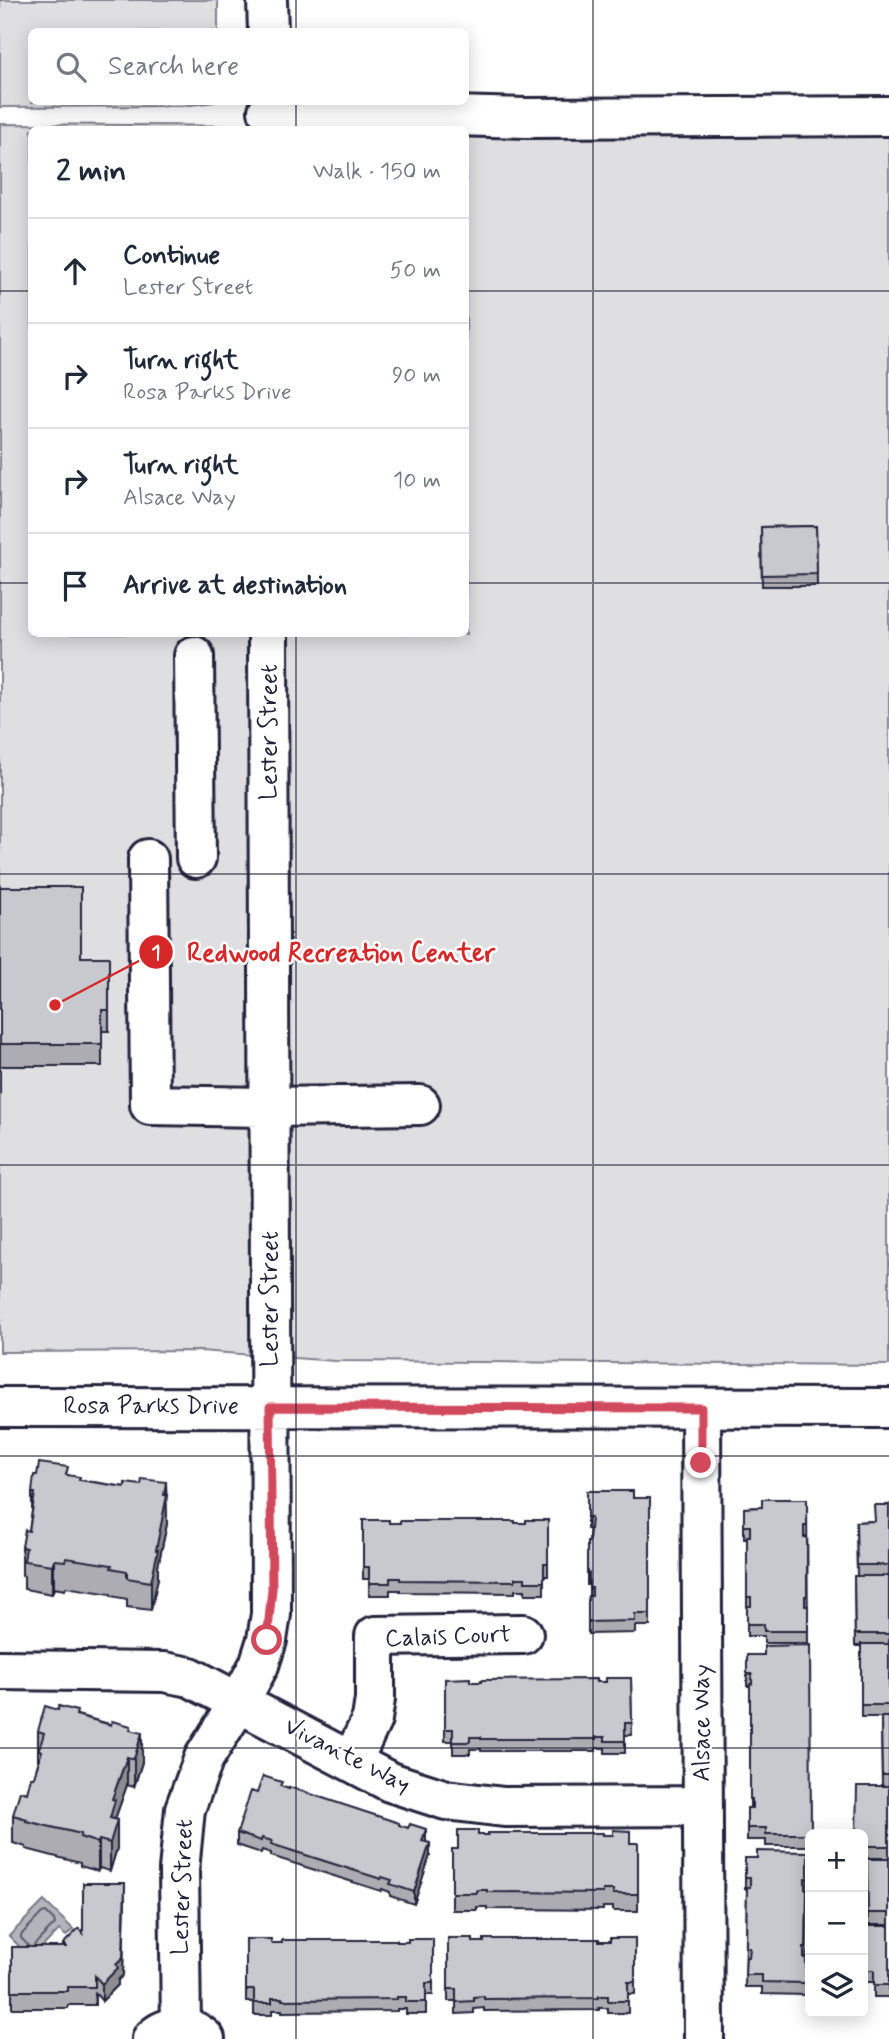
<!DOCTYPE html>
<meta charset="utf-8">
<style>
:root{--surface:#fff;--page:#f6f6f7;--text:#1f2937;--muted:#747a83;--line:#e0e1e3}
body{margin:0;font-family:Mynerve,sans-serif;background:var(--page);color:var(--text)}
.controls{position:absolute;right:21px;bottom:21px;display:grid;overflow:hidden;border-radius:10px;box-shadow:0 4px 18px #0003}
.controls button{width:63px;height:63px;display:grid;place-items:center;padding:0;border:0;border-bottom:2px solid var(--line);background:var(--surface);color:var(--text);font:35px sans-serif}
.stop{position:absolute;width:21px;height:21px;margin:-16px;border:5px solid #d1495b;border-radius:50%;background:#fff}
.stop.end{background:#d1495b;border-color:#fff;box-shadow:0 2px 7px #0008}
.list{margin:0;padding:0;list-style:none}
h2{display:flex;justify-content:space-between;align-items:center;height:91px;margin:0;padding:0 28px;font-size:30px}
h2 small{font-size:23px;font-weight:400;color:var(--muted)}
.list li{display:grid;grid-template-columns:46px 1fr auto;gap:21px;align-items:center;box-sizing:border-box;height:105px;padding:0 28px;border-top:2px solid var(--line)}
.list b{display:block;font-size:26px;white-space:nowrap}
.list p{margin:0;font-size:23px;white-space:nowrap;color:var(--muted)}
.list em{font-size:23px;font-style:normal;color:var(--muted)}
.icon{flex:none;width:38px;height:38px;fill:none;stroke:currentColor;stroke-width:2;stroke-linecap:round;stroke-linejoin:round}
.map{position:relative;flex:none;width:889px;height:2039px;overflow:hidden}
.search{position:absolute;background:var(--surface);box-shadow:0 4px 18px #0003;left:28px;top:28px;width:441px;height:77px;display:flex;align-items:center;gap:18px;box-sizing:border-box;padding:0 24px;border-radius:10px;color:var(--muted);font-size:26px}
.panel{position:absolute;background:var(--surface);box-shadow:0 4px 18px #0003;left:28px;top:126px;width:441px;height:511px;border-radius:10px}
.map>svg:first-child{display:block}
.green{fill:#dfdfe2;stroke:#80808e;stroke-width:2;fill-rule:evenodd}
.water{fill:#b4b4bc;stroke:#7a7a88;stroke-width:2}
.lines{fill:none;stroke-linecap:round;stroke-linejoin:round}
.shore{stroke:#5c5c6f;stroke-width:2}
.minor-casing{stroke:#22223b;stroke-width:44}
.minor{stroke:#fff;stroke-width:38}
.wall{fill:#acacb2;stroke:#22223b;stroke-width:2}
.shaded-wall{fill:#8c8c91;stroke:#22223b;stroke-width:2}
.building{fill:#c8c8cf;stroke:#22223b;stroke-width:2}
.route{stroke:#d1495b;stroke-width:9}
.grid{fill:none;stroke:#22223b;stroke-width:2;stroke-opacity:0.55}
.labels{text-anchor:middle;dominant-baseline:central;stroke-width:5;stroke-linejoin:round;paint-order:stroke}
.street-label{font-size:24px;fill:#22223b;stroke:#fff}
.leader{fill:none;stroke:#d62828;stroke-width:2.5}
.callout-dot{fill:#d62828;stroke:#fff;stroke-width:2.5}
.mark-label{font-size:21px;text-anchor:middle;font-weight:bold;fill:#fff}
.callout-label{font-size:26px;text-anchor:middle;font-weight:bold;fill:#d62828;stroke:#fff;stroke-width:5;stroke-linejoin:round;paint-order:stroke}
</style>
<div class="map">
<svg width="889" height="2039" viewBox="0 0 889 2039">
<rect width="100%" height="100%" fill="#fff"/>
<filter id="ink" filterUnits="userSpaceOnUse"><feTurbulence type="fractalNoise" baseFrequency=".0143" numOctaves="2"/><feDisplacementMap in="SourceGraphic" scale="14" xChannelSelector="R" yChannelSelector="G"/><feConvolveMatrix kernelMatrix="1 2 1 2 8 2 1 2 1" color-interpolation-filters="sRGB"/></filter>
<g filter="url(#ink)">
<path class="green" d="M0 0H218V31L32 32V102H215L181 106 0 107Z
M0 124 551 128 889 125V1365L335 1361 200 1351 0 1352ZM32 130H466V634H32Z"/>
<path class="water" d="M44 1901 73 1929 66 1936 59 1930 31 1958 9 1936Z"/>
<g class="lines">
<path class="shore" d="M28 1945 21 1938V1935L42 1913 46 1912 54 1920 55 1924 34 1945"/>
<defs>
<path id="minor" d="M267 0 268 32
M268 111 527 118 889 116
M194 656 196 858
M148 859 150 1105 269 1107 420 1105
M0 1407 889 1408
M701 1408 704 2039
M0 1670 164 1672 190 1677 390 1782 446 1800 504 1807 703 1806
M352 1761 372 1719 375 1699V1636L523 1634
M181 2028 179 1870 185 1809 204 1758 239 1702 259 1665 267 1640 271 1614 268 634
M152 2039C167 2024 190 2024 205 2039"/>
</defs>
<use href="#minor" class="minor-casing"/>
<use href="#minor" class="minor"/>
</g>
<path class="wall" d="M816 526 817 586H762L761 527Z
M0 887 81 957H109V1031H102V1066H0V1094Z
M68 1475 80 1480 125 1487 166 1482 167 1524 158 1566V1578L151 1610 127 1607V1599L111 1596V1594L66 1587 65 1590 54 1588 52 1594 24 1589V1576L22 1575V1547L29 1531 32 1511V1493Z
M587 1491 633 1498H650V1626H635V1633L588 1634V1596H589V1585H587V1542H589L590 1529H587Z
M807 1499 808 1643H764V1636H747V1538H744V1508L762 1507Z
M889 1505V1717H861V1646H855L854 1576H857L856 1522 874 1521Z
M363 1520 389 1523H526L548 1520V1576H544V1594H525V1590H515V1593L400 1592V1590H390V1595H369V1579H363Z
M747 1655 810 1834V1846H766V1840H747V1808H750V1686H747Z
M631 1678 632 1735H625V1753H605V1748H596V1751H481V1749H470V1754H453V1741H445V1679L470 1682H606Z
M77 1715 131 1730 142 1762 134 1787 127 1785 115 1819 117 1848 110 1871 99 1868 98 1871 80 1866V1863L26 1849V1847L13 1843V1815L27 1793 34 1777 39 1760H38V1731Z
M881 1717H889V1858H863V1834L882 1786Z
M282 1787 399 1825 426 1841 430 1855 414 1904 390 1896V1892L382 1889 381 1891 271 1856V1853L262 1850 261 1853 237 1845V1833L257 1793Z
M478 1835H603L630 1843H638V1911H613V1907H603V1910L487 1909V1907H477V1910H452V1849H458Z
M808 1852 806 1995 762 1994V1987H745L747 1889H745V1858H757Z
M867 1859H889V1925H868Z
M125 1900 123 1975 118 1980V1985L102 2001 95 1993V2005H68V2008H12V1947H63V1944L83 1933Z
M863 1926H889V1997H874V1982H863Z
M448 1938 473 1942 610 1941 635 1938V1994H628V2013H608V2008H599V2010L484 2011V2008L474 2009V2013L456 2014V2001H448Z
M246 1939 271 1943 408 1942 433 1939V1995H426V2014H406V2009H397V2011L282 2012V2010H272V2015H254V2002H246Z"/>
<path class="shaded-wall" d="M166 1482 167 1524 158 1566V1578L151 1610V1582Z
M54 1560V1588L52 1594V1565Z
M142 1733V1762L134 1787V1759Z
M127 1757V1785L115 1819 117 1820V1848L110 1871V1818L112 1799Z
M426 1829V1841L422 1852V1841Z
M99 1840V1868L98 1871V1843Z
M430 1843V1855L414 1904V1892Z
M125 1883 123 1975 118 1980V1985L102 2001V1984Z"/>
<path class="building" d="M816 526 817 574 762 575 761 527Z
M0 887H81V957H109V1010H102V1044H0V1073Z
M39 1463 68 1467 66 1475 80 1477 79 1480 125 1487V1483L141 1485 142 1479 166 1482 164 1495H167L156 1550H158L151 1582 127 1578V1571L111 1568 112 1565 66 1558 65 1561 54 1560 52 1565 24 1561 26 1548 22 1547 25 1530 29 1531 35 1493H32L34 1475H37Z
M587 1491H633V1498H650V1614H635V1621L588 1622V1596H592V1588H589V1573H587V1542H589L591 1517H587Z
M762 1499H807V1526H804V1537H807V1596H805V1606H808V1631H764V1624H747V1606H751V1597H747V1536H750V1526H744V1508L762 1507Z
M874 1505H889V1565H857L856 1522 875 1521Z
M363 1520H389V1523H400V1521H515V1523H526V1520H548V1564H544V1582H525V1578H515V1581L400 1580V1578H390V1583H369V1567H363Z
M854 1576H889V1634H855Z
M861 1644H889V1705H861Z
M810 1645 811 1834H766V1828H747V1808H752V1799H750V1684H752V1674H747V1655H764V1646Z
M470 1678V1682H481V1680L596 1679V1682H606V1678H631L632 1723H625V1741H605V1737H596V1739H481V1737H470V1742H453V1729H445V1679Z
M45 1706 58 1710 59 1706 77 1711 76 1715 111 1725 112 1721 131 1726 130 1730 142 1733 134 1759 127 1757 112 1799 115 1800 110 1818 117 1820 110 1843 99 1840 98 1843 80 1837 81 1834 26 1821 27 1819 13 1815 20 1791 27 1793 31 1777H34L42 1751 39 1750 44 1733 38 1731Z
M881 1717H889V1775H882Z
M263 1776 282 1782 280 1786 289 1789V1787L399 1823V1825L408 1828 410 1824 426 1829 422 1841 430 1843 414 1892 390 1884 392 1880 382 1877 381 1879 271 1844 272 1841 262 1838 261 1841 237 1833 251 1791 257 1793Z
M857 1786H889V1846H863V1834H856Z
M458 1830H478V1835H488V1833H603V1835H613V1830L630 1831V1843H638V1894H613V1890H603V1893L487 1892V1890H477V1893H452V1849H458Z
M757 1851 808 1852V1878H805V1889H807L806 1948H804V1958H806V1983L762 1982V1975H745L746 1957H749L750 1948H746L747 1887H750V1877H745V1858H757Z
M867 1859H889V1913H868Z
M83 1883H125L123 1958 116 1965 118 1968 102 1984 95 1976V1987H68V1991H12V1947H66L63 1944 79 1928 83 1933Z
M863 1926H889V1985H874V1970H863Z
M448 1938H473V1942H484V1939H599V1941H610V1938H635V1982H628V2001H608V1996H599V1998L484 1999V1996L474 1997V2001L456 2002V1989H448Z
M246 1939H271V1943H282V1940H397V1942H408V1939H433V1983H426V2002H406V1997H397V1999L282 2000V1998H272V2003H254V1990H246Z"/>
</g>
<g class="lines" filter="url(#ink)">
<path class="route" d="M267 1640 272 1589 270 1407 701 1408V1463"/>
</g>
<path class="grid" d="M296 0V32M593 0V2039M296 102V130M0 291H32M466 291H889M0 583H32M466 583H889M296 634V2039M0 874H889M0 1165H889M0 1456H889M0 1748H889"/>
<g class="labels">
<g class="street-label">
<text transform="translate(269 732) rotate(-90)">Lester Street</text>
<text transform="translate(270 1299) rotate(-90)">Lester Street</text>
<text x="151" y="1406">Rosa Parks Drive</text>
<text transform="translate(448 1637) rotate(-2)">Calais Court</text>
<text transform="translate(702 1723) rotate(-90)">Alsace Way</text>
<text transform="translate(347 1756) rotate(27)">Vivante Way</text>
<text transform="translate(183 1887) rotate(-88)">Lester Street</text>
</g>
</g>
<path class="leader" d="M55 1005L156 952"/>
<g class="callout-dot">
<circle cx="55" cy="1005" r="7"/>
<circle cx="156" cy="952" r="18"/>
</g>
<g class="mark-label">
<text x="156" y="959">1</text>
</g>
<g class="callout-label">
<text x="341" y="961">Redwood Recreation Center</text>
</g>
</svg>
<div class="controls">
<button>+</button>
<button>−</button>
<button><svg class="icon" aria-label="layers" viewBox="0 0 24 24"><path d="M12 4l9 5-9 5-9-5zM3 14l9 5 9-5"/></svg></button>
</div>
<div class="stop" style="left:267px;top:1640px"></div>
<div class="stop end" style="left:701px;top:1463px"></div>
<div class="search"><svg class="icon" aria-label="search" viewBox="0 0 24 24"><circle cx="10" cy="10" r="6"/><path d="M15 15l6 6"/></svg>Search here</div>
<section class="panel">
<h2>2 min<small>Walk · 150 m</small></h2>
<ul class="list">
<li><svg class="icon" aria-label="ahead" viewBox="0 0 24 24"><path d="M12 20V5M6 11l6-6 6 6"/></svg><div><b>Continue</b><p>Lester Street</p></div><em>50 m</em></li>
<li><svg class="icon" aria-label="right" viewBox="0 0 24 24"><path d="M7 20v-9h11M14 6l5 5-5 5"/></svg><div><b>Turn right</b><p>Rosa Parks Drive</p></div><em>90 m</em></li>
<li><svg class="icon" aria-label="right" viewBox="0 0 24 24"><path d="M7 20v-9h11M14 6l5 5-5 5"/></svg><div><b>Turn right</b><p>Alsace Way</p></div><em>10 m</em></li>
<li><svg class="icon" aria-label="arrive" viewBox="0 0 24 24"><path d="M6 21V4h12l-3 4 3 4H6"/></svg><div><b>Arrive at destination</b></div></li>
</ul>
</section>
</div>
